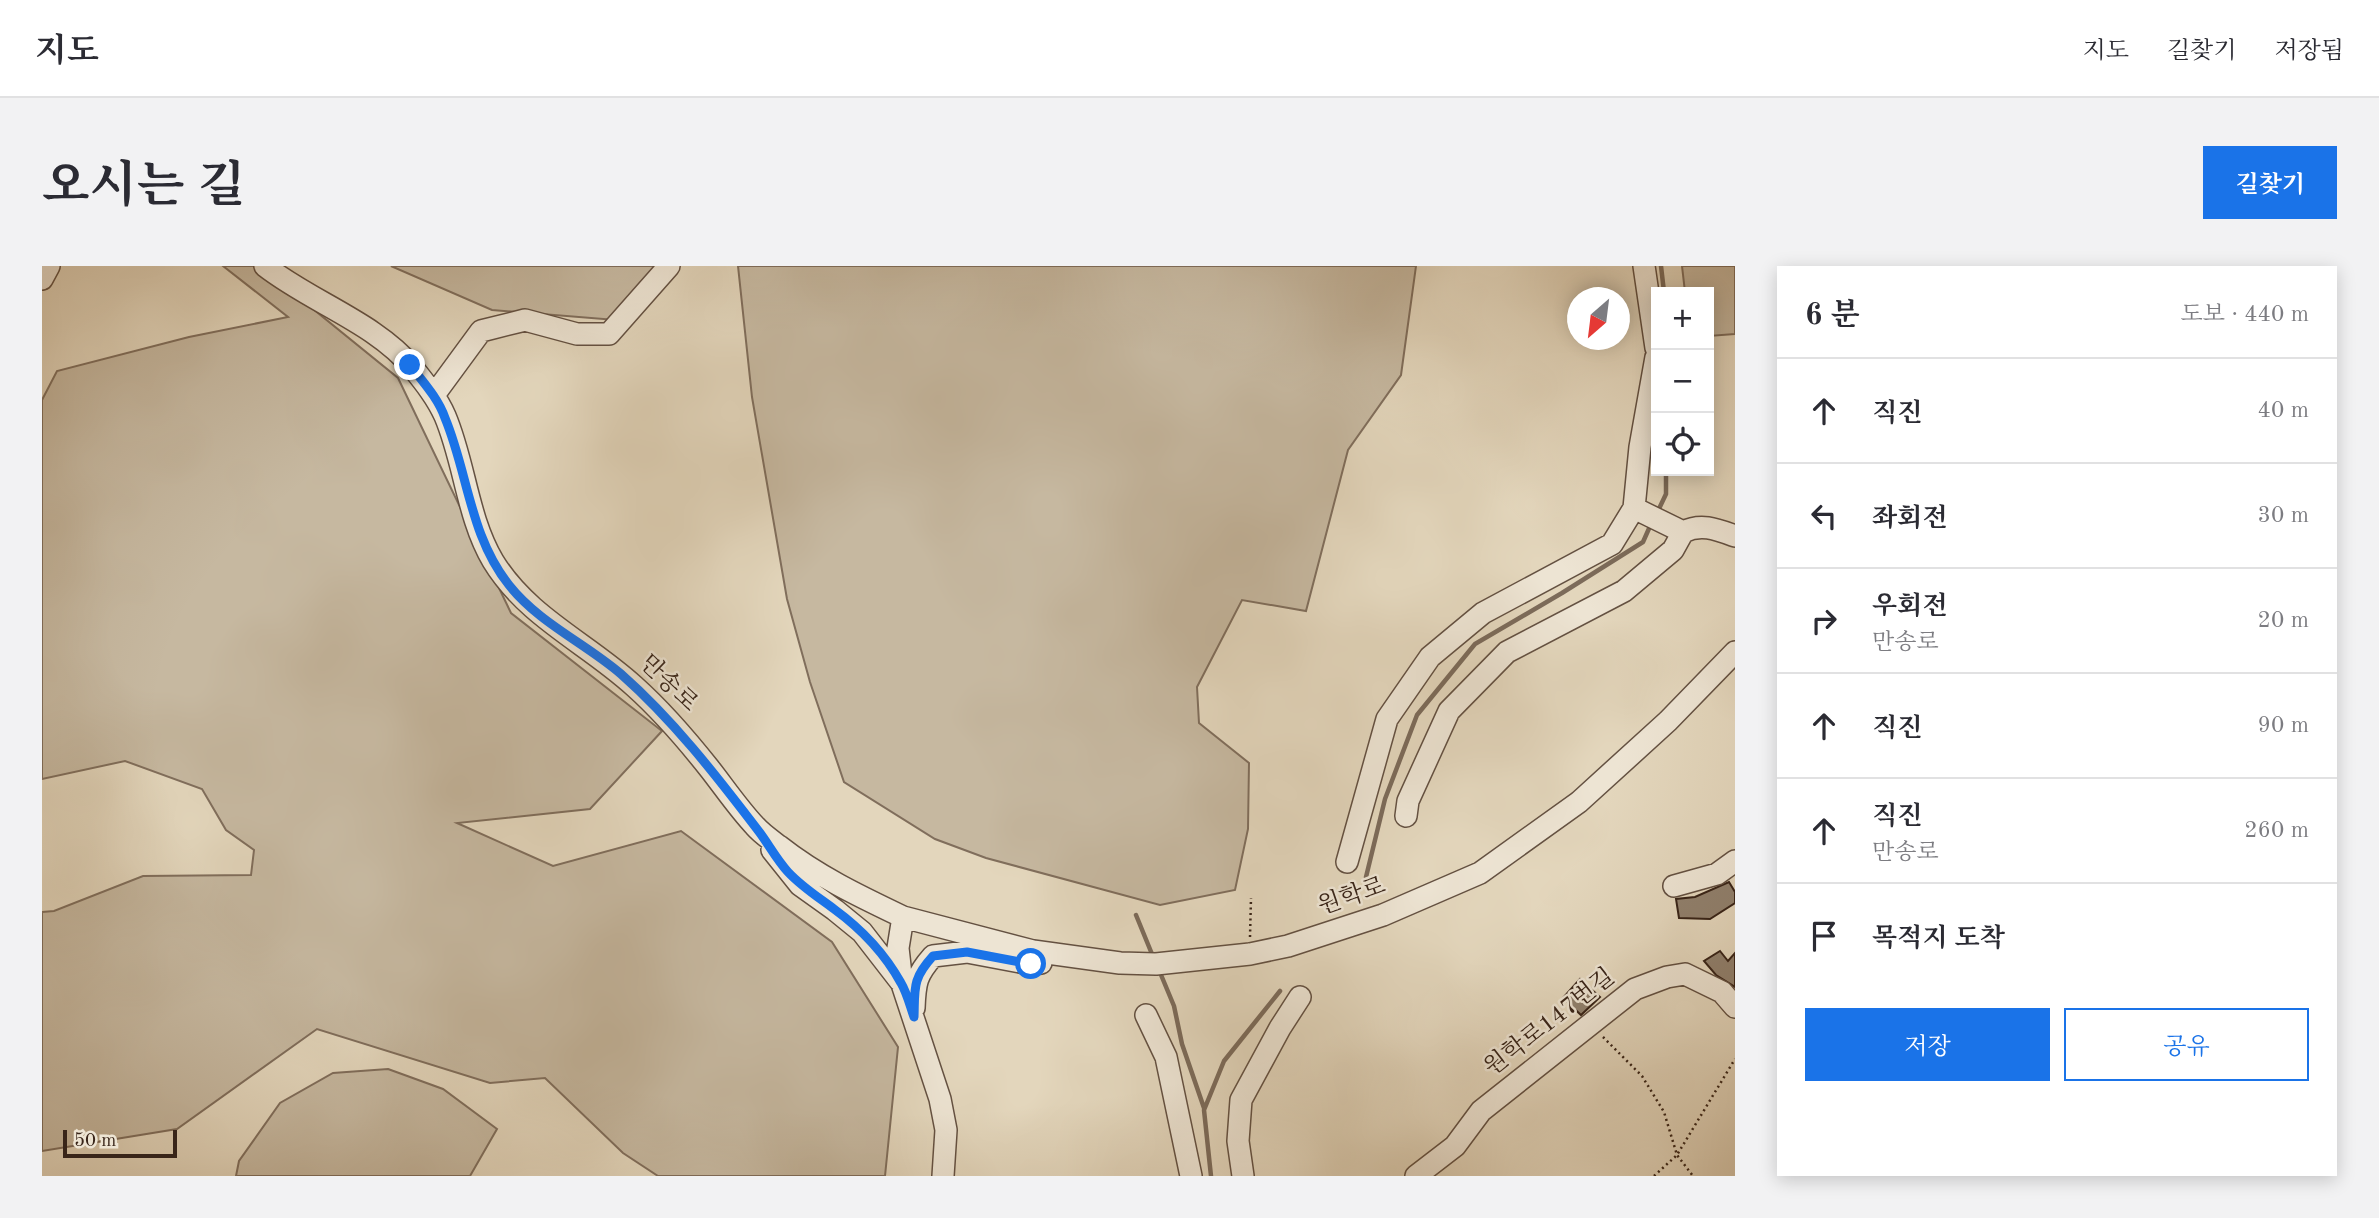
<!DOCTYPE html>
<html lang="ko">
<meta charset="utf-8">
<style>
:root{--surface:#fff;--page:#f2f2f3;--text:#2b2b33;--muted:#7c7c81;--line:#e1e1e2;--accent:#1a73e8}
body{margin:0;font-family:"Old Standard TT","Noto Serif KR",serif;background:var(--page);color:var(--text)}
.controls{position:absolute;right:21px;top:21px;display:grid;overflow:hidden;border-radius:0px;box-shadow:0 4px 18px #0003}
.controls button{width:63px;height:63px;display:grid;place-items:center;padding:0;border:0;border-bottom:2px solid var(--line);background:var(--surface);color:var(--text);font:35px sans-serif}
.compass{position:absolute;left:1525px;top:21px;width:63px;height:63px;border-radius:50%;background:var(--surface);box-shadow:0 4px 18px #0003;rotate:208deg}
.scale{position:absolute;left:21px;bottom:18px;width:114px;box-sizing:border-box;padding-left:7px;border:4px solid #392519;border-top:0;font-size:19px;line-height:24px;white-space:nowrap;color:#392519;-webkit-text-stroke:5px #ede4d3;paint-order:stroke}
.stop{position:absolute;width:21px;height:21px;margin:-16px;border:5px solid #1a73e8;border-radius:50%;background:#fff}
.stop.end{background:#1a73e8;border-color:#fff;box-shadow:0 2px 7px #0008}
.list{margin:0;padding:0;list-style:none}
h2{display:flex;justify-content:space-between;align-items:center;height:91px;margin:0;padding:0 28px;font-size:30px}
h2 small{font-size:23px;font-weight:400;color:var(--muted)}
.list li{display:grid;grid-template-columns:46px 1fr auto;gap:21px;align-items:center;box-sizing:border-box;height:105px;padding:0 28px;border-top:2px solid var(--line)}
.list b{display:block;font-size:26px;white-space:nowrap}
.list p{margin:0;font-size:23px;white-space:nowrap;color:var(--muted)}
.list em{font-size:23px;font-style:normal;color:var(--muted)}
.actions{display:flex;gap:14px;padding:21px 28px}
.actions a{flex:1;padding:16px 0;border:2px solid var(--accent);border-radius:0px;text-align:center;font-size:24px;color:var(--accent)}
.actions .main{background:var(--accent);color:#fff}
.icon{flex:none;width:38px;height:38px;fill:none;stroke:currentColor;stroke-width:2;stroke-linecap:round;stroke-linejoin:round}
.map{position:relative;flex:none;width:1693px;height:910px;overflow:hidden;border-radius:0px}
header{display:flex;align-items:center;gap:42px;box-sizing:border-box;height:98px;padding:0 35px;background:var(--surface);border-bottom:2px solid var(--line)}
header strong{font-size:33px}
nav{display:flex;gap:38px;margin-inline-start:auto;font-size:24px}
.intro{display:flex;align-items:center;justify-content:space-between;box-sizing:border-box;height:168px;padding:0 42px}
h1{margin:0;font-size:49px}
.button{padding:18px 32px;border-radius:0px;background:var(--accent);color:#fff;font-size:24px;font-weight:700}
main{display:flex;gap:42px;padding:0 42px}
aside{flex:1;background:var(--surface);border-radius:0px;box-shadow:0 4px 18px #0003}
.map>svg:first-child{display:block}
.green{fill:#c6b8a0;stroke:#806e5c;stroke-width:2}
.lines{fill:none;stroke-linecap:round;stroke-linejoin:round}
.stream{stroke:#7c6b5a;stroke-width:4.5}
.building{fill:#91816e;stroke:#392519;stroke-width:2}
.minor-casing{stroke:#645142;stroke-width:24}
.path{stroke:#392519;stroke-width:2.5;stroke-dasharray:2 3.5;stroke-linecap:butt}
.minor{stroke:#ede4d3;stroke-width:21}
.route{stroke:#1a73e8;stroke-width:9}
.labels{text-anchor:middle;dominant-baseline:central;stroke-width:5;stroke-linejoin:round;paint-order:stroke}
.street-label{font-size:24px;fill:#392519;stroke:#ede4d3}
</style>
<header>
<strong>지도</strong>
<nav><a>지도</a><a>길찾기</a><a>저장됨</a></nav>
</header>
<div class="intro"><h1>오시는 길</h1><a class="button">길찾기</a></div>
<main>
<div class="map">
<svg width="1693" height="910" viewBox="0 0 1693 910">
<rect width="100%" height="100%" fill="#e3d6bc"/>
<filter id="stains"><feTurbulence type="fractalNoise" baseFrequency=".00286" numOctaves="4"/><feColorMatrix values="0 0 0 0 .2 0 0 0 0 .09 0 0 0 0 .02 0 0 0 .5 -.17"/></filter>
<radialGradient id="worn" r=".72"><stop offset=".6" stop-color="#630" stop-opacity="0"/><stop offset="1" stop-color="#630" stop-opacity=".3"/></radialGradient>
<path class="green" d="M181 0H218L356 112 469 347 620 465 548 543 415 557 511 600 639 565 790 676 856 781 843 910H616L581 887 503 812 448 817 275 763 135 863 0 885V646L12 645 101 610 209 609 212 584 184 564 160 523 83 495 0 513V134L15 105 147 71 246 51Z
M349 0H623L586 55 450 44Z
M696 0H1374L1359 109 1306 184 1264 345 1200 334 1155 421 1157 457 1207 497 1206 563 1193 624 1118 639 944 592 893 573 802 516 768 416 745 333 710 131Z
M1640 0H1693V68L1667 70V26H1643Z
M346 803 401 823 455 863 428 910H194L197 895 238 837 291 807Z"/>
<g class="lines">
<path class="stream" d="M1619 0 1622 26
M1615 247 1624 228V205
M1324 611 1343 533 1375 449 1433 378 1520 327 1601 276 1609 258
M1094 649 1112 693
M1117 704 1132 740 1140 778 1162 842
M1169 910 1162 844 1182 795 1238 725"/>
</g>
<path class="building" d="M1687 616 1693 626V637L1668 653 1637 652 1634 633 1653 631Z
M1678 685 1686 695 1693 687V721L1674 709 1662 695Z
M1538 713 1558 731 1539 749 1521 732Z"/>
<g class="lines">
<defs>
<path id="minor" d="M223 0C269 36 334 57 371 102 383 117 395 132 403 150 423 197 425 251 451 295 485 351 545 377 592 420 620 445 644 473 667 502 682 521 696 542 713 560 720 568 729 574 737 580 775 610 817 630 861 651L856 682 860 718 898 833 904 864 901 910
M1602 0 1614 82
M0 13 7 0
M392 129 439 65 483 54 535 68H567L627 0
M1592 242 1641 266
M1641 266C1659 257 1674 263 1693 270
M1364 550 1366 535 1407 445 1465 386 1582 325 1631 284 1641 266
M730 584 758 619 793 644 820 666 858 715
M1305 596 1345 453 1388 391 1441 347 1570 278 1592 242 1598 181 1614 91
M1632 620 1675 608 1693 595
M861 651 991 685 1078 697 1114 698 1208 688 1246 680 1341 649 1438 607 1537 536 1626 455 1693 386
M872 742C873 717 874 709 891 690L925 686 989 698 999 697
M1104 749 1124 791 1149 910
M1201 910 1196 875 1199 834 1238 762 1258 731
M1374 910 1413 880 1439 845 1593 723 1625 711 1643 708 1680 726 1693 741"/>
</defs>
<use href="#minor" class="minor-casing"/>
<path class="path" d="M1208 671 1209 632
M1561 771 1600 810 1622 846 1635 889 1651 910
M1612 910 1635 889 1693 793"/>
<use href="#minor" class="minor"/>
</g>
<g class="lines">
<path class="route" d="M368 99C381 116 396 132 403 152 426 207 428 271 467 319 497 357 543 377 579 408 631 454 673 508 715 563 726 577 734 593 746 606 760 621 776 631 792 643 818 662 843 688 859 717 865 727 868 740 872 751 873 722 870 713 891 690L925 686 989 698"/>
</g>
<g class="labels">
<g class="street-label">
<text transform="translate(626 418) rotate(44)">만송로</text>
<text transform="translate(1310 631) rotate(-19)">원학로</text>
<text transform="translate(1508 757) rotate(-38)">원학로147번길</text>
</g>
</g>
<rect width="100%" height="100%" filter="url(#stains)"/>
<rect width="100%" height="100%" fill="url(#worn)"/>
</svg>
<div class="controls">
<button>+</button>
<button>−</button>
<button><svg class="icon" aria-label="locate" viewBox="0 0 24 24"><circle cx="12" cy="12" r="6"/><path d="M12 2v4M12 18v4M2 12h4M18 12h4"/></svg></button>
</div>
<svg class="compass" viewBox="-18 -18 36 36"><path d="M0-13l5 13h-10z" fill="#e53935"/><path d="M0 13l5-13h-10z" fill="#7c7c81"/></svg>
<div class="scale">50 m</div>
<div class="stop" style="left:989px;top:698px"></div>
<div class="stop end" style="left:368px;top:99px"></div>
</div>
<aside>
<h2>6 분<small>도보 · 440 m</small></h2>
<ul class="list">
<li><svg class="icon" aria-label="ahead" viewBox="0 0 24 24"><path d="M12 20V5M6 11l6-6 6 6"/></svg><div><b>직진</b></div><em>40 m</em></li>
<li><svg class="icon" aria-label="left" viewBox="0 0 24 24"><path d="M17 20v-9H6M10 6l-5 5 5 5"/></svg><div><b>좌회전</b></div><em>30 m</em></li>
<li><svg class="icon" aria-label="right" viewBox="0 0 24 24"><path d="M7 20v-9h11M14 6l5 5-5 5"/></svg><div><b>우회전</b><p>만송로</p></div><em>20 m</em></li>
<li><svg class="icon" aria-label="ahead" viewBox="0 0 24 24"><path d="M12 20V5M6 11l6-6 6 6"/></svg><div><b>직진</b></div><em>90 m</em></li>
<li><svg class="icon" aria-label="ahead" viewBox="0 0 24 24"><path d="M12 20V5M6 11l6-6 6 6"/></svg><div><b>직진</b><p>만송로</p></div><em>260 m</em></li>
<li><svg class="icon" aria-label="arrive" viewBox="0 0 24 24"><path d="M6 21V4h12l-3 4 3 4H6"/></svg><div><b>목적지 도착</b></div></li>
</ul>
<div class="actions"><a class="main">저장</a><a>공유</a></div>
</aside>
</main>
